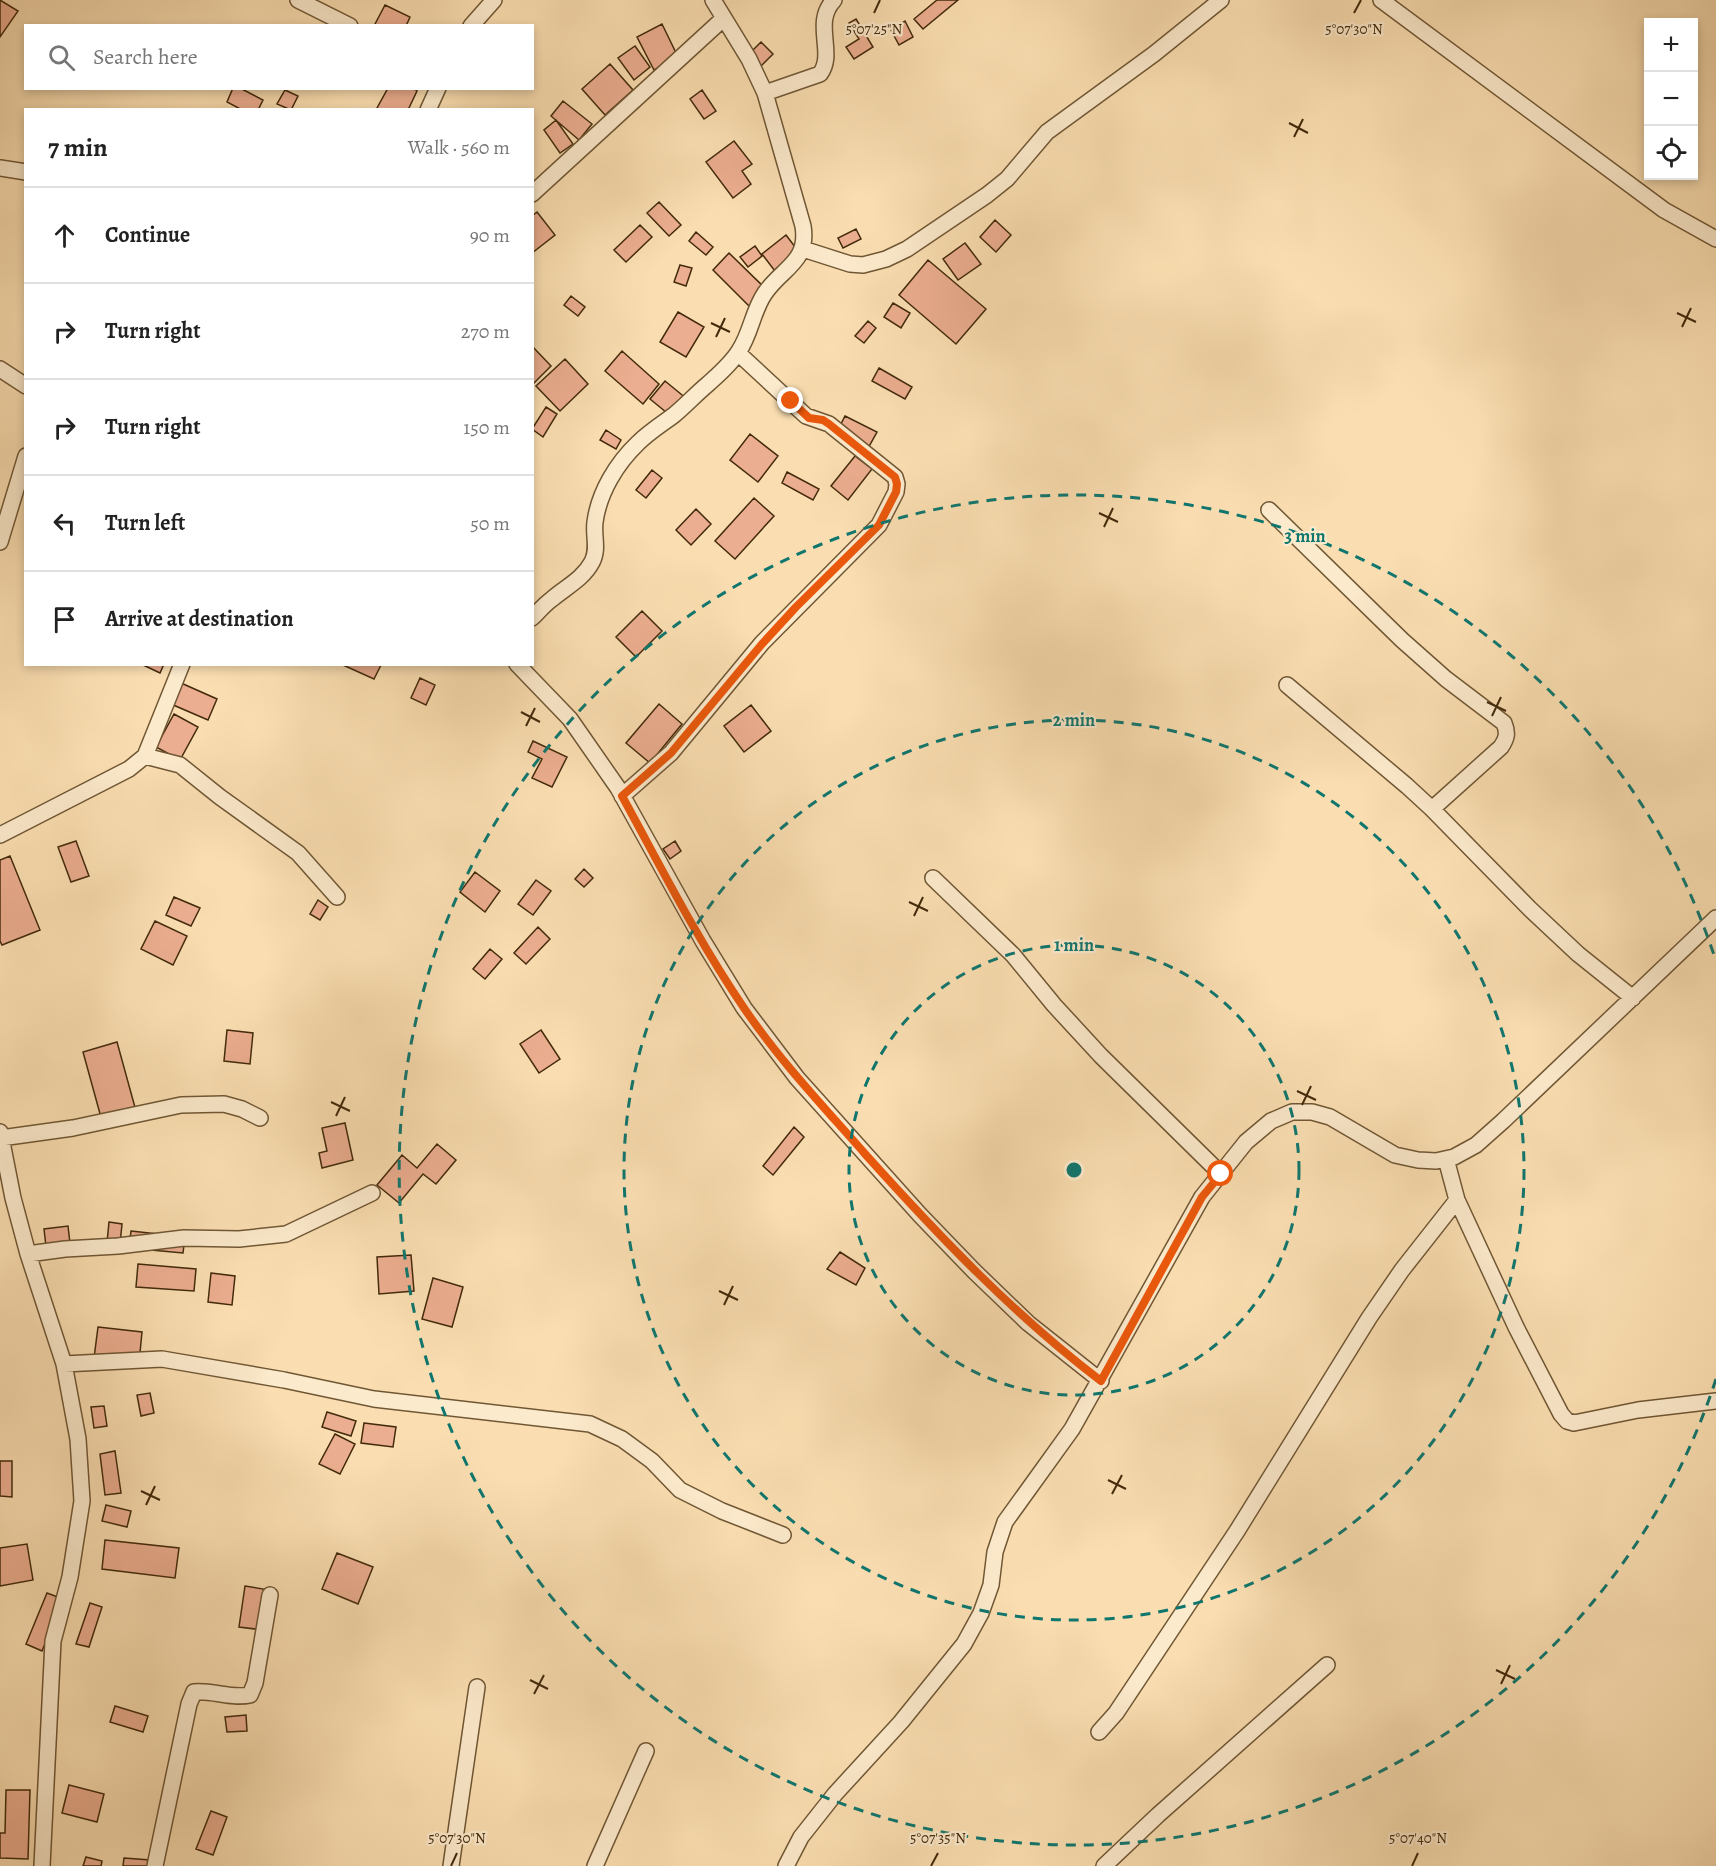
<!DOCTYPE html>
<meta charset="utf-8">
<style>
:root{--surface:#fff;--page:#f2f2f2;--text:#222;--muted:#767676;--line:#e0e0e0}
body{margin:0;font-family:Alegreya,serif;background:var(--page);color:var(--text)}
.controls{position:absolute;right:18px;top:18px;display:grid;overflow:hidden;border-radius:0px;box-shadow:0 3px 9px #0003}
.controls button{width:54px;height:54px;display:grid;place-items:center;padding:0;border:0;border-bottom:2px solid var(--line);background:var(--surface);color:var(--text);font:30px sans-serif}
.stop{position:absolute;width:18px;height:18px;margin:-14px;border:4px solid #ea580c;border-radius:50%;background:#fff}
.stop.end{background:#ea580c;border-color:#fff;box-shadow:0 2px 6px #0008}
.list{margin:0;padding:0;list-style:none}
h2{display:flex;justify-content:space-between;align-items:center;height:78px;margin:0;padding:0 24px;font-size:26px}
h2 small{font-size:20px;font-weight:400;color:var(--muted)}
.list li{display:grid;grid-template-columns:39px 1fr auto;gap:18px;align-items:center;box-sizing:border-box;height:96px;padding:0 24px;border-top:2px solid var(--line)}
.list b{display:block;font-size:22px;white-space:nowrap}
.list em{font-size:20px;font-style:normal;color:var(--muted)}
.icon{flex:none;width:33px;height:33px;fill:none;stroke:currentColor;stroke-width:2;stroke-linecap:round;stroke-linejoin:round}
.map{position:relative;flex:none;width:1716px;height:1866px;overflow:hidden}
.search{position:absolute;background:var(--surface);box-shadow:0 3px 9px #0003;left:24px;top:24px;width:510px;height:66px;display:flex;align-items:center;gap:15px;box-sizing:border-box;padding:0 21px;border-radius:0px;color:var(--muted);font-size:22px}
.panel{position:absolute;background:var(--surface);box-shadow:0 3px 9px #0003;left:24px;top:108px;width:510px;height:558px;border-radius:0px}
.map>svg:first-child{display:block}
.building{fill:#ecae90;stroke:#422a0b;stroke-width:1.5}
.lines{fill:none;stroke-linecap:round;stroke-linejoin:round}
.street-casing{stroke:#705734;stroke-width:18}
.street{stroke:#fceacc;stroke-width:15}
.route{stroke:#ea580c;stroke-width:8}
.ticks{fill:none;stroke:#422a0b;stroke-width:2}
.ring{fill:none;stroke:#0f766e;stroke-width:3;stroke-dasharray:10 8}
.ticks-label{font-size:15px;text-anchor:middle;fill:#422a0b;stroke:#fceacc;stroke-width:4.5;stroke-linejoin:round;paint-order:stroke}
.centre{fill:#0f766e;stroke:#fceacc;stroke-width:3}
.ring-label{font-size:18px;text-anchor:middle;font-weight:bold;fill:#0f766e;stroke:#fceacc;stroke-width:4.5;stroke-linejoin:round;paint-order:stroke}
</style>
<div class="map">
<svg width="1716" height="1866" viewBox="0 0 1716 1866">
<rect width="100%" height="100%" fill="#fadeb1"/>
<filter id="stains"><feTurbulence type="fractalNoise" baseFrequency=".00333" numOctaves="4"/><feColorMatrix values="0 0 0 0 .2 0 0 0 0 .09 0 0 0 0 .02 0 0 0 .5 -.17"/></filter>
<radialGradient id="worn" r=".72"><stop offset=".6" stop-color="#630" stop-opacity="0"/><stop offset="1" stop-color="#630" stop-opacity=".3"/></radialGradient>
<path class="building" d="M0 0 18 11 0 37Z
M937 0H958L923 29 914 19Z
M385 5 410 17 406 26H374Z
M856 19 873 47 854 59 846 47 859 39 849 23Z
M856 19 873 47 854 59 846 47 859 39 849 23Z
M905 21 913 37 899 45 891 30Z
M662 24 678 57 654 70 637 37Z
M761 42 773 54 756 71 744 59Z
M635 46 650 67 634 80 618 58Z
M610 64 633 90 605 115 582 89Z
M233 88H240L263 100 258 110H242L227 102Z
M388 88H413L417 91 408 110H380L377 108Z
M285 90 298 96 291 110 277 104Z
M285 90 298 96 291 110 277 104Z
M702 90 716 111 704 119 690 99Z
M563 101 592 124 579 140 551 116Z
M556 120 573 144 560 153 544 130Z
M734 141 752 164 742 171 751 184 733 198 706 162Z
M659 202 681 225 669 236 647 213Z
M659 202 681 225 669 236 647 213Z
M537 212 555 235 532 253V216Z
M995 220 1011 235 996 252 980 237Z
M640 225 652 237 626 262 614 250Z
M856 229 861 239 843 248 838 238Z
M696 232 713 247 706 255 689 241Z
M696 232 713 247 706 255 689 241Z
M786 235 805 260 781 279 762 254Z
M786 235 805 260 781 279 762 254Z
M965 243 981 264 958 280 943 259Z
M755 246 762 256 748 267 740 257Z
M729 253 769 292 752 309 713 270Z
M729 253 769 292 752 309 713 270Z
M928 260 986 309 956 344 899 295Z
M680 265 692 268 686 286 674 282Z
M571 296 585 307 578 316 564 305Z
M893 303 910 313 901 328 884 317Z
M893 303 910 313 901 328 884 317Z
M678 312 704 327 686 357 660 342Z
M868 321 876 328 864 343 855 336Z
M532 346 551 366 533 384 532 383Z
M622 351 659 384 643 404 605 371Z
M565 359 588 384 560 411 536 386Z
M879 368 912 387 905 399 872 381Z
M665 381 687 399 672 417 650 399Z
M546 407 557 414 543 437 532 429Z
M845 416 877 432 867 450 836 434Z
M606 430 621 440 616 449 600 440Z
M750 434 778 456 758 482 730 460Z
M855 456 872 469 848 500 831 486Z
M652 470 662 478 646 498 636 490Z
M652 470 662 478 646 498 636 490Z
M787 472 819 489 813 500 782 483Z
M787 472 819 489 813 500 782 483Z
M754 498 774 516 735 559 715 541Z
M696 509 711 524 691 545 676 530Z
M642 611 662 631 636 657 616 637Z
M642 611 662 631 636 657 616 637Z
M141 664H164L160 673Z
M141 664H164L160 673Z
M380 664 381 665 374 679 343 665Z
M420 678 435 685 426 705 411 698Z
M181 683 217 699 208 720 171 704Z
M181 683 217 699 208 720 171 704Z
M659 704 682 724 650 763 626 743Z
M751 705 771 731 744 752 724 726Z
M751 705 771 731 744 752 724 726Z
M174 714 198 727 180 760 156 747Z
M533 741 567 757 552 787 532 778 542 759 528 752Z
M76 841 89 876 71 882 58 847Z
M675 841 681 851 670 859 663 849Z
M10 856 40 930 2 945 0 941V860Z
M10 856 40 930 2 945 0 941V860Z
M584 869 593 878 584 887 575 879Z
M475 872 500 891 485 912 460 892Z
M536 880 551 891 533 915 518 904Z
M174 897 200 908 191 926 166 915Z
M318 900 328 907 320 920 310 914Z
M155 921 187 936 173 965 141 949Z
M538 927 550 939 526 964 514 953Z
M490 949 502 959 485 979 473 969Z
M490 949 502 959 485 979 473 969Z
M227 1030 253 1033 250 1064 224 1061Z
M227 1030 253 1033 250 1064 224 1061Z
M541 1030 560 1059 539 1073 520 1044Z
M117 1042 136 1111 102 1121 83 1052Z
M345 1123 353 1160 322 1168 319 1153 327 1151 322 1128Z
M794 1127 804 1137 773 1175 763 1166Z
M437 1144 456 1160 436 1184 423 1174 399 1203 377 1185 402 1155 417 1168Z
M109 1222 122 1224 119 1254 106 1253Z
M68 1226 71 1252 47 1255 44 1229Z
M131 1231 185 1237 183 1253 129 1248Z
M840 1252 865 1268 856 1285 827 1269Z
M411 1255 414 1291 379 1294 377 1257Z
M138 1264 196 1269 194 1291 136 1287Z
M211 1273 235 1276 232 1305 208 1302Z
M433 1278 463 1287 452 1327 422 1319Z
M98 1327 142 1332 139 1363 94 1358Z
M150 1393 154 1413 141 1416 137 1395Z
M104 1406 107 1426 94 1428 91 1407Z
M327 1412 356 1421 351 1436 322 1427Z
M327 1412 356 1421 351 1436 322 1427Z
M364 1423 396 1427 393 1447 361 1443Z
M364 1423 396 1427 393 1447 361 1443Z
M335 1434 355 1444 340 1474 319 1464Z
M115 1451 121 1493 105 1495 100 1454Z
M0 1461H12V1497L0 1496Z
M0 1461H12V1497L0 1496Z
M106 1505 131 1511 127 1527 102 1521Z
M105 1540 179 1548 175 1578 102 1569Z
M105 1540 179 1548 175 1578 102 1569Z
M27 1544 33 1580 0 1586V1548Z
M27 1544 33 1580 0 1586V1548Z
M337 1553 373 1567 358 1604 322 1589Z
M337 1553 373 1567 358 1604 322 1589Z
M245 1586 269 1590 263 1630 239 1627Z
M47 1593 63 1599 42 1651 26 1644Z
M47 1593 63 1599 42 1651 26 1644Z
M90 1603 102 1607 89 1647 76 1644Z
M115 1706 148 1716 143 1732 110 1722Z
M246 1715 247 1731 227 1732 225 1717Z
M69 1785 104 1794 97 1822 62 1813Z
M6 1790H30L28 1859 0 1858V1833H5Z
M211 1811 227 1817 213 1855 196 1849Z
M86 1857 102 1861 101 1866H83Z
M124 1858 150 1860V1866H123Z"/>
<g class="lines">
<defs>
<path id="street" d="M298 0 350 26
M1381 0 1664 210 1716 239
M471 26 494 0
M765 93 820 74C836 53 812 23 834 0
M428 110 438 88
M0 168 26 172
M532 194 724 18
M803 249 850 264 863 265 886 259 907 249 987 195 1007 179 1047 132 1154 54 1221 0
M0 369 26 386
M1269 510 1402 640 1446 679 1504 723C1508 733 1507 738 1501 747L1432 809
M0 542 26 456
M532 618C539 611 545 604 552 599 566 587 583 579 592 562 599 549 593 535 595 522 599 492 617 463 638 443 649 432 662 424 674 415 686 405 696 394 708 384 719 374 731 364 739 351 751 333 753 310 765 293 782 268 809 262 803 226L765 93 749 59 713 0
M517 664 570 719 618 788 703 941 744 1008 797 1078 920 1215 974 1271 1028 1323 1101 1381
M1287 685 1407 786 1432 809 1530 909 1578 954 1633 998
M145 756 180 765 220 797 298 853 337 897
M622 796 671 753 762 643 879 525 896 492 897 484 895 477 829 424 806 416 738 353
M0 835 129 769 145 756 182 664
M933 878 1013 955 1054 1005 1101 1056 1221 1174
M0 1132 13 1198 28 1254 64 1364 78 1439 82 1501 70 1577 53 1641 42 1866
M1 1138 73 1128 181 1105 224 1104 242 1109 260 1118
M1446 1159 1457 1200 1516 1327 1561 1414 1567 1421 1574 1423 1638 1410 1716 1401
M28 1254 65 1249 118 1246 184 1238 239 1239 286 1234 372 1193
M64 1364 162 1359 284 1380 374 1399 590 1424 622 1439 652 1461 680 1490 722 1511 783 1535
M1099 1732 1116 1713 1237 1531 1369 1318 1402 1270 1457 1200
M155 1866 189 1704 194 1692C213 1690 231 1699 250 1695L255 1683 270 1595
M451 1866 477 1687
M595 1866 646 1751
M786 1866 801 1837 835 1794 901 1722 964 1644 981 1613 991 1585 995 1552 1005 1522 1072 1429 1202 1197 1246 1142 1271 1121 1292 1112H1312L1330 1117 1395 1155 1418 1160 1436 1161 1454 1157 1476 1145 1503 1121 1716 918
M1104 1866 1158 1815 1327 1665"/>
</defs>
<use href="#street" class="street-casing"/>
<use href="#street" class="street"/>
</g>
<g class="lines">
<path class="route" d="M791 401 809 418 823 420 829 424 895 477 897 484 896 492 879 525 796 607 762 644 671 753 622 796C661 867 698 941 744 1008 780 1061 824 1107 866 1155 939 1236 1013 1314 1101 1381L1202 1197 1221 1174"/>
</g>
<path class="ticks" d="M874 13 880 0M1354 13 1361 0M1289 123 1308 133M1294 137 1303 119M1677 313 1696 322M711 323 730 332M1682 327 1691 308M716 337 725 318M1099 513 1118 522M1104 527 1113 508M1487 702 1506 711M521 712 540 722M1492 716 1501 697M526 726 535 708M909 902 928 911M914 916 923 897M1297 1091 1316 1100M331 1102 350 1111M1302 1105 1311 1086M336 1116 345 1097M719 1291 738 1300M724 1305 733 1286M1108 1480 1126 1489M141 1491 160 1500M1112 1494 1122 1475M146 1505 155 1486M1496 1670 1515 1679M530 1680 548 1689M1501 1684 1510 1665M534 1694 544 1675M451 1866 457 1853M931 1866 938 1853M1412 1866 1418 1853"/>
<g class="ring">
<circle cx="1074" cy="1170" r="225"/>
<circle cx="1074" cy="1170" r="450"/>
<path d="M1716 1379A675 675 0 1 1 1716 961"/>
</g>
<g class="ticks-label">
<text x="874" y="34">5°07'25"N</text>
<text x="1354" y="34">5°07'30"N</text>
<text x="457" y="1843">5°07'30"N</text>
<text x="938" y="1843">5°07'35"N</text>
<text x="1418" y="1843">5°07'40"N</text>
</g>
<circle cx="1074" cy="1170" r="9" class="centre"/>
<g class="ring-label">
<text x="1305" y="542">3 min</text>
<text x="1074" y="726">2 min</text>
<text x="1074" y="951">1 min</text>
</g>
<rect width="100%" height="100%" filter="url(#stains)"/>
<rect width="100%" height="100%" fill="url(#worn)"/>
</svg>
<div class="controls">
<button>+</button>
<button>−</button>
<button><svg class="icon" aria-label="locate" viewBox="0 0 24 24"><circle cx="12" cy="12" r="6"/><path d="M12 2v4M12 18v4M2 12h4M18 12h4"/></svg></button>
</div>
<div class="stop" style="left:1221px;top:1174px"></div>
<div class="stop end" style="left:791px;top:401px"></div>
<div class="search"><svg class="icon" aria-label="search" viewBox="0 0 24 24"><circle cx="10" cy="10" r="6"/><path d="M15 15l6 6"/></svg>Search here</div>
<section class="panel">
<h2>7 min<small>Walk · 560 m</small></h2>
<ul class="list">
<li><svg class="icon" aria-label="ahead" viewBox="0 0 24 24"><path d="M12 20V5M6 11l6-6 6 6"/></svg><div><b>Continue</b></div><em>90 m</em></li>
<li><svg class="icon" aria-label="right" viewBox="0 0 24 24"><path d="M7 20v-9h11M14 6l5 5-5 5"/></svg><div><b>Turn right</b></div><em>270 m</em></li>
<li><svg class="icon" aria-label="right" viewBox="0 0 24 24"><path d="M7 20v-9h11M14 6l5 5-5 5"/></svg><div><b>Turn right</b></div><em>150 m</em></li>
<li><svg class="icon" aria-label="left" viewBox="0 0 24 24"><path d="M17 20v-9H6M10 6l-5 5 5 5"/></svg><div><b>Turn left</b></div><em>50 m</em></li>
<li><svg class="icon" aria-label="arrive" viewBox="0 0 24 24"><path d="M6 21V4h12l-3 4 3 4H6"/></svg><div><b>Arrive at destination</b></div></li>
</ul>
</section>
</div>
